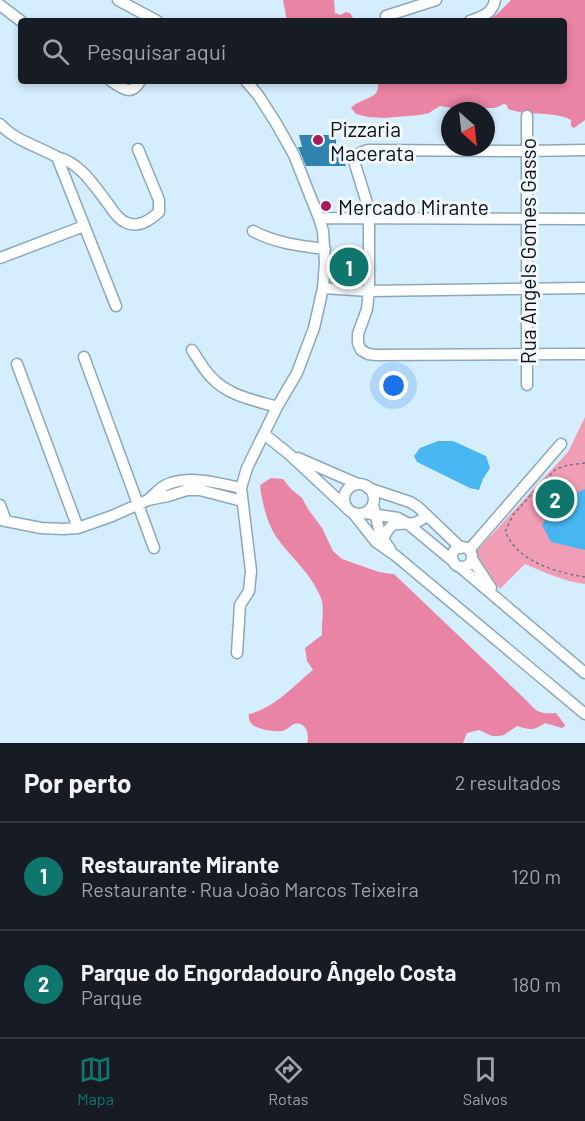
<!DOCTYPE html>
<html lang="pt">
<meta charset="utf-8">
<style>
:root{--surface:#171b24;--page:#20242c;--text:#f1f3f6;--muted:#9ea1a6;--line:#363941;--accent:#0f766e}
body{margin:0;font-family:Barlow,sans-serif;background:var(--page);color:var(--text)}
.compass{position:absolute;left:441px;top:102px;width:54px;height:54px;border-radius:50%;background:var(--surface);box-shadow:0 3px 9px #0003;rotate:153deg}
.you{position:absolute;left:394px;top:386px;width:21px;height:21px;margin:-15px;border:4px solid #fff;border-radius:50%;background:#1a73e8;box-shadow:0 0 0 9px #1a73e833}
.badge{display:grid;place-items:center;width:39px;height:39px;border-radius:50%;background:var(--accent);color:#fff;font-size:20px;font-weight:700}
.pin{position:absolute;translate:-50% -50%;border:3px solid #fff;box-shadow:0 2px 6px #0006}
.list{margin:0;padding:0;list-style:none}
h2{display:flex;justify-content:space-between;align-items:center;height:78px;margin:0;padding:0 24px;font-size:26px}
h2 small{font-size:20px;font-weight:400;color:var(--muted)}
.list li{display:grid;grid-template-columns:39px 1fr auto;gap:18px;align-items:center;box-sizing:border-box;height:108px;padding:0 24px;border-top:2px solid var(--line)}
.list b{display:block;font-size:22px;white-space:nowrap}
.list p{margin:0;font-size:20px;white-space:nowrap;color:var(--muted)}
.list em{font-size:20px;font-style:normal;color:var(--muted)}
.icon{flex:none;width:33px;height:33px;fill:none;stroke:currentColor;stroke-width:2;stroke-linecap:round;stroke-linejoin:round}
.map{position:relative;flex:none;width:585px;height:743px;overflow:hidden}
.search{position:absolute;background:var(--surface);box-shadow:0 3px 9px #0003;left:18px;right:18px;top:18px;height:66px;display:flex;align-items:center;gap:15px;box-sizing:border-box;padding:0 21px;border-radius:6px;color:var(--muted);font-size:22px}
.sheet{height:294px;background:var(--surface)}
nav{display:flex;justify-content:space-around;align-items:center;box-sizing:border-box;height:84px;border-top:2px solid var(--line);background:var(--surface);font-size:16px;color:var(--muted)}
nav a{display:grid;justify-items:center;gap:3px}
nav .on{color:var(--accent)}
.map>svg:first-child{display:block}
.green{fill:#f19db6}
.forest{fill:#ea84a5}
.water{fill:#48b7f1}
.building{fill:#2f83ae}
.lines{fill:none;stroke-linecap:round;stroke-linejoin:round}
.minor-casing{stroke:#8ba8ba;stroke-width:13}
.path{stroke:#677883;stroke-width:1.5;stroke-dasharray:3 3;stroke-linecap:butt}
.minor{stroke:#fff;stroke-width:10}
.poi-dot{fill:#a81a5a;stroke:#f2f8fc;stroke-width:2}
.labels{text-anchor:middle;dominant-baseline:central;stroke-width:6;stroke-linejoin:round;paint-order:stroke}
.poi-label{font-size:21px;fill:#081319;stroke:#f2f8fc;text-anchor:start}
.street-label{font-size:21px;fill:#081319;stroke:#f2f8fc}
</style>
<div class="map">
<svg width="585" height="743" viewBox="0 0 585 743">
<rect width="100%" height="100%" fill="#d5eefe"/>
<path class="green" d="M585 417V584C564 581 545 573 525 564L500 589 475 561 474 554 568 452Z"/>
<path class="forest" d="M283 0H334L335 13 340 15 346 12 350 13 355 21H287Z
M511 0H585V120L574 128 571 126V120C552 110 530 117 508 109L507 105 504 104 495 108H486L463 106 452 108 440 106 429 113 420 115 384 118 368 117 356 114 351 108C360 97 383 100 377 81H564V21H487L497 14Z
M271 478 283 479 291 489 302 498 308 509 322 528 333 551 342 559 379 572 392 574H394L528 702C537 713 542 714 556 713L565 725 564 727 562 728 545 723C533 731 531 730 517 726L504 735 499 736H492L479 730 467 733 463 743H307C310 735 306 721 294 724 290 726 287 730 282 731 270 732 246 729 249 714 275 708 294 685 313 670L307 661 305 648 322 635C321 623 325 609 321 598 311 574 295 561 280 542 268 528 262 503 260 485Z"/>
<path class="water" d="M438 441H453L486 456 490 468 483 479 479 490 470 488 417 462 414 456 420 448Z
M585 489V550L551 542 542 525 556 502Z"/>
<path class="building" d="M299 135H336V145L346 166H306L298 147H302Z
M361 252V280L337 279V255Z"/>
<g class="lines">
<defs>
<path id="minor" d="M118 0 157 21
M0 5 21 21
M386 16 436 0
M470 21C482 17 493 13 495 0
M111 81C123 88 131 97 140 81
M527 116V385
M0 124C15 141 38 146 57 157L116 306
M585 150 527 151 368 150C361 152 356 154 354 161L367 203 369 219V291L367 309 358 334V343L361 350 368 354 376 355 585 354
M57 157C81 163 94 186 109 205 113 211 118 219 125 222 138 229 150 220 159 212V200L138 149
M319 218 585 219
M253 231C275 243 300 246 325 249
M0 258 84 226
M323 288 369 291 585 288
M192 350C198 359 204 370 212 378 229 396 254 400 277 407
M84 357 154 548
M17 364 78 528
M264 434 289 454 348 509
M298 458 358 484
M344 499a15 15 0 1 1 30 0a15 15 0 1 1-30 0Z
M368 488 410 502 418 507 461 548
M149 499C154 495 159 489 164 486 185 474 219 483 241 488
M0 505 6 521
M374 508 380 534 390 549
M353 513 376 542 396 556 585 714
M365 513 398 518 407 523 454 562
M0 520 41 528 63 529 78 528 112 516 148 500 168 496 187 490H200L242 501
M383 539C393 518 396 526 414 523 419 522 423 518 427 516
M452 557a10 10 0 1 1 20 0a10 10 0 1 1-20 0Z
M469 550 561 444
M472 559 491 588
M460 567 585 673
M237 653 240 605 249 591 251 571 241 488 247 468 277 407 297 373 314 328 323 288 325 263 323 231 319 218 294 155 276 123 258 95 246 81"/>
</defs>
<use href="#minor" class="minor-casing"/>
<path class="path" d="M585 463 568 465 556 469 536 489 513 515 505 532C509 539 513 546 519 551 535 566 564 574 585 577"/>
<use href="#minor" class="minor"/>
</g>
<g class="poi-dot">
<circle cx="318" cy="140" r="6"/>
<circle cx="326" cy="206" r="6"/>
</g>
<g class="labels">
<g class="poi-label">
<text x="330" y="128">Pizzaria<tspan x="330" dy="24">Macerata</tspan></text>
<text x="338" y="206">Mercado Mirante</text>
</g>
<g class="street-label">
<text transform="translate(527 251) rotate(-90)">Rua Angels Gomes Gasso</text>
</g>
</g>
</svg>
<svg class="compass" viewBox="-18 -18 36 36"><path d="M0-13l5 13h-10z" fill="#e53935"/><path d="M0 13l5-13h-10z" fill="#9ea1a6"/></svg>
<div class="you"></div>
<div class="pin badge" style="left:349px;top:267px">1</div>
<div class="pin badge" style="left:555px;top:499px">2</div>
<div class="search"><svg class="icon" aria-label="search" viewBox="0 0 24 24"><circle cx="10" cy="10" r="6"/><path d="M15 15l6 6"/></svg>Pesquisar aqui</div>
</div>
<section class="sheet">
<h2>Por perto<small>2 resultados</small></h2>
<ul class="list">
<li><span class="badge">1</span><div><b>Restaurante Mirante</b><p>Restaurante · Rua João Marcos Teixeira</p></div><em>120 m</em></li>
<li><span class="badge">2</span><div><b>Parque do Engordadouro Ângelo Costa</b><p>Parque</p></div><em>180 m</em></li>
</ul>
</section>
<nav>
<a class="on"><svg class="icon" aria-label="map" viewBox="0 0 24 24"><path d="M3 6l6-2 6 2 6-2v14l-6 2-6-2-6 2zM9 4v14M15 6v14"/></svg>Mapa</a>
<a><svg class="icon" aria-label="directions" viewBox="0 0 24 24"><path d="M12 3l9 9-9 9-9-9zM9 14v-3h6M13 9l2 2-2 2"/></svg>Rotas</a>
<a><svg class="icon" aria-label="saved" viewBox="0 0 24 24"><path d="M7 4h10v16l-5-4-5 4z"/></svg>Salvos</a>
</nav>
